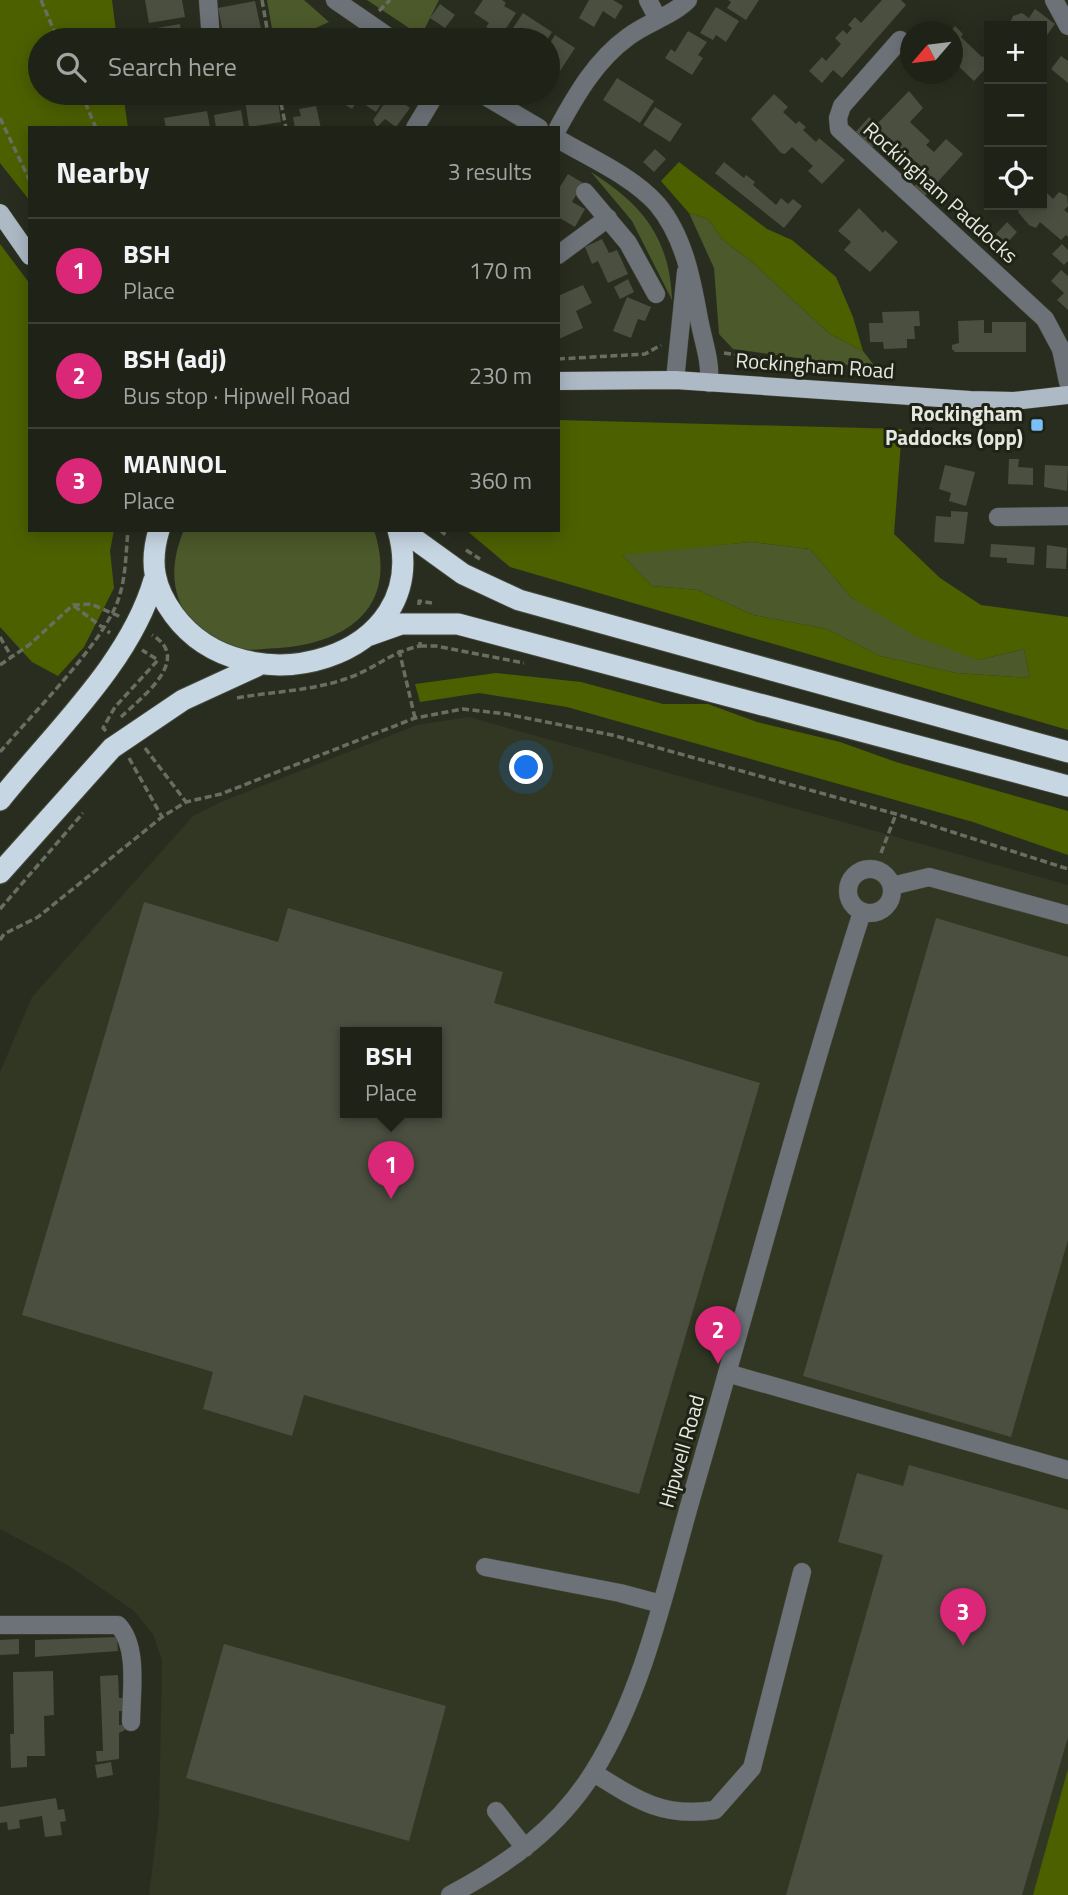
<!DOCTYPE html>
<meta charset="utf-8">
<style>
:root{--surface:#1f2217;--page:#272a20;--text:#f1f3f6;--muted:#a1a4a1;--line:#3c3f36;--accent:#db2777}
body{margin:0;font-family:"Titillium Web",sans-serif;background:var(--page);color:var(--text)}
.controls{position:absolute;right:21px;top:21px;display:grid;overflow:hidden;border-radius:0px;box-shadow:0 4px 18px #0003}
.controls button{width:63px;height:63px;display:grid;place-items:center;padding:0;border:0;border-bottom:2px solid var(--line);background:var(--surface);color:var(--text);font:35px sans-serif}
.compass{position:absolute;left:900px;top:21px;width:63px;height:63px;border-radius:50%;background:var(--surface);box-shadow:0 4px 18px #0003;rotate:242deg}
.you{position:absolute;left:527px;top:768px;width:24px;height:24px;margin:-18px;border:5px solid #fff;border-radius:50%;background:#1a73e8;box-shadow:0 0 0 10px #1a73e833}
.badge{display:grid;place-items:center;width:46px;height:46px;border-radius:50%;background:var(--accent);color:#fff;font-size:23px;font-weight:700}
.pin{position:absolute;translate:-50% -58px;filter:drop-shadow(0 2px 4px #0008)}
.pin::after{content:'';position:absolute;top:37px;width:24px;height:21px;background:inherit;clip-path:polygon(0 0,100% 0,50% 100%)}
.popup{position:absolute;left:340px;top:1027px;width:102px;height:91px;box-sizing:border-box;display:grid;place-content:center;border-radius:0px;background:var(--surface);filter:drop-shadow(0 2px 5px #0005);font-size:23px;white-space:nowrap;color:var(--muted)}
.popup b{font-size:26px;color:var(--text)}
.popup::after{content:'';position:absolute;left:50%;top:100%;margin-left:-14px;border:14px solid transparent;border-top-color:var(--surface)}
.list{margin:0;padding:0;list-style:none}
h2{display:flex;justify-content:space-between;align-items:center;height:91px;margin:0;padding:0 28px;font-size:30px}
h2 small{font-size:23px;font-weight:400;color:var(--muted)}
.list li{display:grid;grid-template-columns:46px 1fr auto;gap:21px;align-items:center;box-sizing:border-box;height:105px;padding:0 28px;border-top:2px solid var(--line)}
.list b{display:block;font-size:26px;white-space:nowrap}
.list p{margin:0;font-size:23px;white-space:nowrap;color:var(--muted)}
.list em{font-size:23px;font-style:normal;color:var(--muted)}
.icon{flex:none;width:38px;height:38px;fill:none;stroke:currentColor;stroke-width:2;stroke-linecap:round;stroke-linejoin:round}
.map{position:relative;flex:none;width:1068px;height:1895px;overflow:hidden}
.search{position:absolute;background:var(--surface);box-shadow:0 4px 18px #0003;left:28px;top:28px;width:532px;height:77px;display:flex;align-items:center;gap:18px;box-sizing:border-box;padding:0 24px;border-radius:38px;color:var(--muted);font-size:26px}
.panel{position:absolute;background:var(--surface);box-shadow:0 4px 18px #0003;left:28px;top:126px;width:532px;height:406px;border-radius:0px}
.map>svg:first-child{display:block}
.built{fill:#313723;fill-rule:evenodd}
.green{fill:#4c592a}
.forest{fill:#4d6000;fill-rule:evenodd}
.building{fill:#4a4f40;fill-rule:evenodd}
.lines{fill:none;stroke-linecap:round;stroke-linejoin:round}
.minor-casing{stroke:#474b3e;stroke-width:19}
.major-casing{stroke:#474b3e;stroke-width:19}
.highway-casing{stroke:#474b3e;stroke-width:23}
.path{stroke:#6a6e61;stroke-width:3.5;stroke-dasharray:7 3.5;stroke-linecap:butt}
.minor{stroke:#6c7278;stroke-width:18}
.major{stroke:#adbac5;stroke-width:18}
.highway{stroke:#c7d6e3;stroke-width:21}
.poi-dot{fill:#79bff8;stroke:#1f2316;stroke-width:2.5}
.labels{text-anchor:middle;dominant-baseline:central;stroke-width:6;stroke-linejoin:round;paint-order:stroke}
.street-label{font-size:21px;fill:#e5e8df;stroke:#1f2316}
.poi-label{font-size:21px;font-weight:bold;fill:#e5e8df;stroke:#1f2316;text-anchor:end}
</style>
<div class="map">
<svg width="1068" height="1895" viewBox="0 0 1068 1895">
<rect width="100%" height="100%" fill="#292d1f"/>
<path class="built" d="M469 717 1068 885V1895H149L159 1815 162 1660 153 1634 134 1611 69 1566 0 1529V1072L32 997 193 816 221 802 417 725ZM346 1033H436V1113H346Z"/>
<path class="green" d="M267 0H304L329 22 309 31 312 40H274Z
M367 0H439L421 36Z
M591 172C642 204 670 238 672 300L632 221Z
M689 213 708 219 722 239 751 261 830 334 863 351 877 369 733 349 719 334 714 268Z
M184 530H374C399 606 349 643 279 648 266 648 249 652 236 648 179 631 161 583 184 530Z
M751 542 810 549 852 598 978 660 1024 649 1030 678 956 673 880 656 827 629 753 615 698 590 652 586 621 554Z"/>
<path class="forest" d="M0 0H112L117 40H40V93H123L128 128H30V201L0 163Z
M679 162 767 229 792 240 836 277 853 317 863 351 830 334 751 261 722 239 708 219 689 213 661 181Z
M0 244 30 284V530H114L110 551 114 588 84 647 58 676 32 662 0 627Z
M558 420 902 429 894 534 940 578 981 605 1068 617V730L510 567 466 530H558ZM751 542 810 549 852 598 915 636 978 660 1024 649 1030 678 956 673 880 656 827 629 753 615 698 590 652 586 622 555Z
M496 673 581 682 663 704H708L757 722 840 742 896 762 1068 811V855L973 822 567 707 479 693 420 702 415 684Z
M1068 1769V1895H1033Z"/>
<path class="building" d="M145 0H182L185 17 149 23Z
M483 0H502L506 3 504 6 516 13 501 36 486 27 489 23 474 13Z
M589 0H613L623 6 615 19 603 11 594 27 579 18Z
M728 0H759L746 20 727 8 731 2Z
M882 0H901L906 5 842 78 833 70 822 83 809 71 822 57 826 61 841 44 835 38 843 30 847 34 852 28 848 25 855 17 861 23Z
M255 1 261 29 224 37 218 8Z
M440 4 455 15 445 28 430 18Z
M716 7 739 21 726 42 716 35 713 40 700 33Z
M1035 9 1055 24 1042 42V26H1012L1010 23 1013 16 1022 13 1029 18Z
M523 13 552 32 547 40H525L511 31Z
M180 24 182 40H153L151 29Z
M955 26 963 34 961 37 982 57 989 54V65L974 81 953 61 950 32Z
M688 31 707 42 698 55 703 58 692 75 665 58 671 49 675 52Z
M555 35 575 48 560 71 548 64V46Z
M1061 56 1068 61V83L1051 69Z
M617 78 654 101 640 123 603 100Z
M909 91 923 108 910 122 930 141 926 145 934 152 946 139 963 154 924 197 914 187 927 172 885 134 872 148 853 135 869 117 877 124Z
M347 93H381L386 96 376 112 358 100 352 109 341 102Z
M391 94 410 108 396 127 385 119 377 127 373 120Z
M774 94 788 107 783 112 796 124 799 121 806 127 803 130 816 142 819 138 845 160 822 184 808 171 813 166 792 147 785 154 781 153 751 119Z
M277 95 281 122 249 127 245 99Z
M316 106 321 128H295L293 117 301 116 299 109Z
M655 107 682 124 670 142 643 125Z
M241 110 244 128H216L214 115Z
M207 111 210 127 166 128 164 118Z
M655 149 666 159 654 172 643 162Z
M724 162 744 178 746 175 755 182 753 185 776 205 781 198 788 204 793 199 802 206 784 228 715 173Z
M568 174 583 183 572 202 585 209 575 227 558 217V190Z
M1044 190 1053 199 1059 192 1067 196 1068 206 1064 210 1068 213V237L1066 235 1061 240 1040 222 1036 228 1029 225 1018 212 1021 205H1042Z
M859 208 883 233 885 230 898 242 870 272 844 250 851 242 838 231Z
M1007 222 1017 232 1007 243 996 234Z
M602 239 609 253 617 250 628 274 608 283 598 261 592 264 585 247Z
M1062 244 1068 250V261L1064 265 1052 254Z
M1061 270 1068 276V310L1057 300 1064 293 1051 281Z
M628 279 634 292 620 299 614 287Z
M583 285 592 303 576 311 583 328 559 339 558 296Z
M627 297 651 307 645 321 638 319 631 338 613 331Z
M919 311 920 326H914L915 339H907V348L884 349 883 342H870L869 323H883L882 312Z
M984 320V333H992V322H1026V352H955L952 349V345L959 343 958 321Z
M1009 459H1019L1018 467 1033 468V485L1008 484Z
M945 465 975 472 966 506 949 501 951 493 939 489Z
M1045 465 1068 466 1067 491 1044 487Z
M951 511 968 512 964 544 934 542 936 516 951 517Z
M991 544 1035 547 1034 565 1007 563V558L990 557Z
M1047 545 1067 548 1066 569 1046 568Z
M144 902 278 942 288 908 503 972 494 1003 760 1083 639 1494 304 1395 292 1436 203 1409 213 1372 22 1315ZM346 1033H436V1113H346Z
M936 918 1068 957V1240L1011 1437 803 1376Z
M909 1465 1068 1510V1737L1022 1895H786L883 1555 838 1542 857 1473 903 1486Z
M117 1637 118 1651 35 1657V1640Z
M19 1639V1654L0 1655V1640Z
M224 1644 446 1706 409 1841 186 1778Z
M53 1671 54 1715 44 1716 45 1756H27V1767L11 1768 10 1734H14L13 1672Z
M118 1675 119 1698H126V1711H119V1725H125V1730L119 1733V1759L97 1762 96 1751H103L100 1676Z
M111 1762 113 1775 97 1778 95 1765Z
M56 1798 58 1810 64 1809 66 1821 60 1822 62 1835 45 1837 42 1816 19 1820 20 1828 8 1830 7 1822 0 1823V1807Z"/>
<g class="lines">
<defs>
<path id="minor" d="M208 0 211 40
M335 0 393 40
M648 0 658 19
M1054 0 1068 26
M900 40 842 106 838 118 839 129 1045 319 1061 349 1068 382
M480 93 539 128
M415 128 436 93
M558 128C576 95 596 60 628 37 646 23 672 16 688 0
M558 139C590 158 632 176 657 204 684 236 692 280 699 319 703 341 711 361 709 383
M585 192 628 243 656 294
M558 255 608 218
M675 380 686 272
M998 517 1068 516
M848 891a22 22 0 1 1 44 0a22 22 0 1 1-44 0Z
M892 886 929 877 1068 915
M727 1373 1068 1470
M485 1567 620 1593 661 1604
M0 1625H118C139 1647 131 1693 131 1722
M594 1773C637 1800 663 1818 715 1810L752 1768 802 1572
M496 1811 525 1848
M450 1895C508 1864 559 1828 594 1771 646 1688 668 1576 696 1482 751 1292 802 1100 862 912"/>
<path id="major" d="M0 213 30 256
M558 381 675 380 970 400 1014 401 1068 395"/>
<path id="highway" d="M159 530C149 563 154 588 174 615 245 711 435 660 398 530
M402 530 463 574 519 600 1068 752
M367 636 401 624H458L1068 786
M0 800C53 733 130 663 154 580
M0 873 112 748 183 700 257 666"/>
</defs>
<use href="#minor" class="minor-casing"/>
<use href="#major" class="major-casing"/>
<use href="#highway" class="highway-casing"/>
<path class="path" d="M41 0 58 40
M262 0 269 40
M379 11 390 0
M81 93 96 128
M279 93 286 128
M0 118 30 181
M724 353 852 373
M558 359 645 354 661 345
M440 530 448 537
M466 550 480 559
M419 605V601L432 603
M74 606 110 633
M0 637 11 656
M420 646H436L524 663
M399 650 415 718
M0 665 29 645 73 605 91 604 121 617
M237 698C275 691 314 691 351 677 377 667 391 652 420 646V641
M121 717C142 697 193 659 152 635
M106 731 103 728 115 707 158 660 142 650
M145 748 186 802
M0 752C31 715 109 638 120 594 126 574 126 551 128 530
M129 758 162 817
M881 853 896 814
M0 909 83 813
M0 940 4 934 38 917 162 817 186 802 221 794 415 718 463 709 506 714 612 735 896 814 1068 869"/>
<use href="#minor" class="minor"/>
<use href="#major" class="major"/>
<use href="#highway" class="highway"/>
</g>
<rect class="poi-dot" x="1030" y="418" width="14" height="14" rx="3.5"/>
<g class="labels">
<g class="street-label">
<text transform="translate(941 192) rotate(42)">Rockingham Paddocks</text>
<text transform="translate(815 365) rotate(4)">Rockingham Road</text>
<text transform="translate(681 1451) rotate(-74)">Hipwell Road</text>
</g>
<g class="poi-label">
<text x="1023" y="413">Rockingham<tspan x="1023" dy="24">Paddocks (opp)</tspan></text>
</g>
</g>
</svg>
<div class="controls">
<button>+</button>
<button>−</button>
<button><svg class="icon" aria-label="locate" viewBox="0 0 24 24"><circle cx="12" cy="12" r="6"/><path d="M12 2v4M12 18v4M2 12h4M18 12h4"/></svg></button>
</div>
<svg class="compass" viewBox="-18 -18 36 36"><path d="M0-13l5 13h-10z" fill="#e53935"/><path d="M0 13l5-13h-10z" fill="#a1a4a1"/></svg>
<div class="you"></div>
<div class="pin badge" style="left:391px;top:1199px">1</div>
<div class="popup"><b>BSH</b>Place</div>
<div class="pin badge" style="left:718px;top:1364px">2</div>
<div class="pin badge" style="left:963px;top:1646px">3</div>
<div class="search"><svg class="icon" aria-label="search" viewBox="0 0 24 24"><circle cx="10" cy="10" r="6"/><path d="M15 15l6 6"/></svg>Search here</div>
<section class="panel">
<h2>Nearby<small>3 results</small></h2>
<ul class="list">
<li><span class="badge">1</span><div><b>BSH</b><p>Place</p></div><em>170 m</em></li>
<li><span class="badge">2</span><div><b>BSH (adj)</b><p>Bus stop · Hipwell Road</p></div><em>230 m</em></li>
<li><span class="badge">3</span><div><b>MANNOL</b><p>Place</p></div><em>360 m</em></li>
</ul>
</section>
</div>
